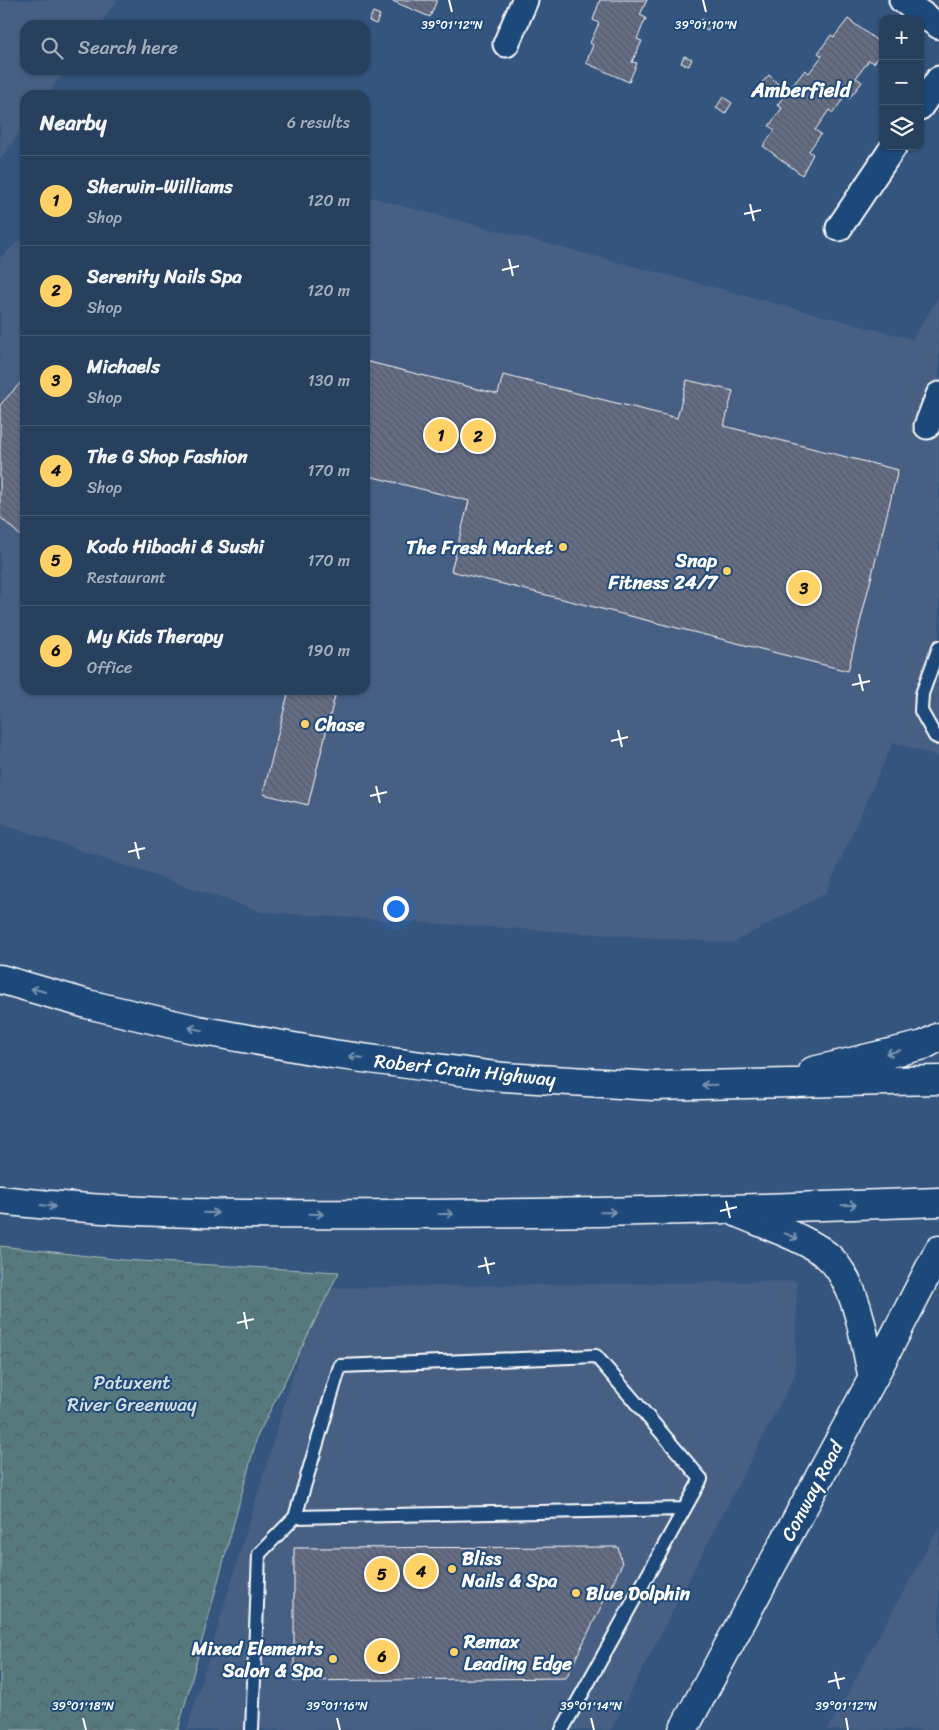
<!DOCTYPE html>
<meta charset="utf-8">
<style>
:root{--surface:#27405e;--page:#2f4764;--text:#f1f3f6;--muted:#a4afbc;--line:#435973;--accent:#ffd166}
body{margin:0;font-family:Sriracha,sans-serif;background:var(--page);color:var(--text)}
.controls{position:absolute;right:15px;top:15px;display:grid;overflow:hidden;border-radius:10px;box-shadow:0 1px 4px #0004}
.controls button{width:45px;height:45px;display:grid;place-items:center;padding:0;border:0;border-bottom:1px solid var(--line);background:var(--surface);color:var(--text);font:25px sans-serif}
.you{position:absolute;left:395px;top:908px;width:18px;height:18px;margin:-12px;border:4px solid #fff;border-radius:50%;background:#1a73e8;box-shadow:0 0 0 8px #1a73e833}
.badge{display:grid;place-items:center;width:32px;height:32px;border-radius:50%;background:var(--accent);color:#111;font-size:16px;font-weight:700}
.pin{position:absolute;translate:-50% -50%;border:2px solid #fff;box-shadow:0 1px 5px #0006}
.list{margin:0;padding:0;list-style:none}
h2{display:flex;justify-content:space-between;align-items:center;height:65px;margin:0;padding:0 20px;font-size:21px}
h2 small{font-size:16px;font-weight:400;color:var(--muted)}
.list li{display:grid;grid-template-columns:32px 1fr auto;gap:15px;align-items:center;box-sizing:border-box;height:90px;padding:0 20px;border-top:1px solid var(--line)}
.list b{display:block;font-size:19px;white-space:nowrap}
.list p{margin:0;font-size:16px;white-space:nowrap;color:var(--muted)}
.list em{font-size:16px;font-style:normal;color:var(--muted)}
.icon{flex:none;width:28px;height:28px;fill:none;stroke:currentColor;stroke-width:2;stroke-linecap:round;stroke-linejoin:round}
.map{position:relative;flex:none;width:939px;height:1730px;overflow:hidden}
.search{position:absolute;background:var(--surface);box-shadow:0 1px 4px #0004;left:20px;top:20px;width:350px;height:55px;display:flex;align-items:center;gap:12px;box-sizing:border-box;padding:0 18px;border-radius:15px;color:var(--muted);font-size:19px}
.panel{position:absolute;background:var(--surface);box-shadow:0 1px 4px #0004;left:20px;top:90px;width:350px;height:605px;border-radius:15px}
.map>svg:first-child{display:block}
.built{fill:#475f83}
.park{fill:url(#park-crowns);stroke:#abbcbe}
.building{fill:url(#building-back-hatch);stroke:#fff}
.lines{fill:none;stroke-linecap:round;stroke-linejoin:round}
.service-casing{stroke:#fff;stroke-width:16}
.minor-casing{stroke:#fff;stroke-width:29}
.tertiary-casing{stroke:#fff;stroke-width:31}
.trunk-casing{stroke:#fff;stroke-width:31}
.service{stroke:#1f4a7a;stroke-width:12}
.minor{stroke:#1f4a7a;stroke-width:25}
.tertiary{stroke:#1f4a7a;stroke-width:28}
.trunk{stroke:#1f4a7a;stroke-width:28}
.oneway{stroke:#7992af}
.ticks{fill:none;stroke:#fff;stroke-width:2}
.poi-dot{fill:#ffd166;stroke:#1f4a7a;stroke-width:2}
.labels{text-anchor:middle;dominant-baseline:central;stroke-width:4;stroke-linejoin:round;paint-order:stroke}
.poi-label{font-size:19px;font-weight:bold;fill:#fff;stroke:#1f4a7a;text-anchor:start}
.street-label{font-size:19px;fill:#fff;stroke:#1f4a7a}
.park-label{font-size:19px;fill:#d5dedf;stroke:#1f4a7a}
.neighbourhood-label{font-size:20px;font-weight:bold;fill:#fff;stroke:#1f4a7a}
.ticks-label{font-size:12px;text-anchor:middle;fill:#fff;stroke:#1f4a7a;stroke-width:4;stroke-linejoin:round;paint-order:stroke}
</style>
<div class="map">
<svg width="939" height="1730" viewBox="0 0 939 1730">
<defs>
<pattern id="park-crowns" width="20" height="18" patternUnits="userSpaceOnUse" patternTransform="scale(1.25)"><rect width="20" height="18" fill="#57797e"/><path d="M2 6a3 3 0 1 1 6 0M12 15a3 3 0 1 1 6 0" fill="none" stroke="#516062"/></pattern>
<pattern id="building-back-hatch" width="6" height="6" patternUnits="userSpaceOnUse" patternTransform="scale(1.25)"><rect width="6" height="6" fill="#656e86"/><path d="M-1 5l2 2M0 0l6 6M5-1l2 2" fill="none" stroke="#565a63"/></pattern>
</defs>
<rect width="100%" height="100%" fill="#34557e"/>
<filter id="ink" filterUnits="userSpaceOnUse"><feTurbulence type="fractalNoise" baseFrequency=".02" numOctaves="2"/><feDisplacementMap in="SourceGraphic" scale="10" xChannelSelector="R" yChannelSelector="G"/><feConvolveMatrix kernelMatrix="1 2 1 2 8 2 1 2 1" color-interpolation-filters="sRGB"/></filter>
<g filter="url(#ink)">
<path class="built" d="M0 0H118L99 25H25V70H66L47 95H25V125L0 159Z
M365 196 912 339 939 297V757L893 742 826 893 733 943 262 912 0 823V258L25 235V690H365Z
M797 1281 795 1375 611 1730H187L319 1288Z
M939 1527V1730H827Z"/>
<path class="park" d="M0 1246 123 1260 339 1272 257 1437 178 1730H0Z"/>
<path class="building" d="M390 0H437L430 17Z
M600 0H647L640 15 646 18 637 39 642 41 632 62 637 63 629 82 586 63 593 45 590 43 599 23 593 20Z
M373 12 380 15 376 24 369 21Z
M702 19 711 24 708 31 699 27Z
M848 19 883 45V50L874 63 869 60 856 78 862 82 849 99 845 96 833 113 829 110 815 130 821 134 809 151 813 154 802 175 763 146 775 130 769 126 782 108 777 105 805 70 809 73 822 56 818 53 831 35 834 37Z
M684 56 692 59 689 66 681 63Z
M769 75 778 84 768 95 759 86Z
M723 97 732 103 725 114 716 108Z
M365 361 498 394 503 375 677 418 687 380 733 391 724 426 898 470 848 671 451 571 469 501 365 475Z
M25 378V540L0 517V405Z
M289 690 336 692 308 805 263 794Z
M618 1547 622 1564 566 1678 294 1681V1548Z"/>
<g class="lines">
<defs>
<path id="service" d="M939 647 922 694 921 711 935 736 939 738
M295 1517 684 1509
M252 1730 259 1554 295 1517 340 1366 596 1356 701 1479 562 1730"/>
<path id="minor" d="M902 0 939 26
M506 44 525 0
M920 107 939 79
M839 228 894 146
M927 426 939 395"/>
<path id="tertiary" d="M683 1730 873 1378 939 1250"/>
<path id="trunk" d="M0 979 87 1004 198 1030 333 1054 504 1077 653 1086 939 1080
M813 1071 924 1045 939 1037
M0 1200C130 1215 261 1215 391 1214 574 1214 756 1209 939 1202
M736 1212C762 1224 813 1240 832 1260 859 1290 864 1341 873 1378"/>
</defs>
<use href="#service" class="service-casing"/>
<use href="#minor" class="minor-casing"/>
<use href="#tertiary" class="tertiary-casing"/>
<use href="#trunk" class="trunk-casing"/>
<use href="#service" class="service"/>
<use href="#minor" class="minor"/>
<use href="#tertiary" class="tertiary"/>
<use href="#trunk" class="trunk"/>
</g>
<defs><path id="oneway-shaft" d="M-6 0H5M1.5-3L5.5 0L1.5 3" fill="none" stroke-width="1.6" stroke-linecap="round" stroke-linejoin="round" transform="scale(1.25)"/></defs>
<g class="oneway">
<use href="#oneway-shaft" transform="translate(38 990) rotate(-164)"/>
<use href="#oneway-shaft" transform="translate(196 1029) rotate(-168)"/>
<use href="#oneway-shaft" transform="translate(893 1052) rotate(167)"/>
<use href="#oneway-shaft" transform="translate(356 1057) rotate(-173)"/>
<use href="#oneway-shaft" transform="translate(709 1085) rotate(179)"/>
<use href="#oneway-shaft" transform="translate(849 1205) rotate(-2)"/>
<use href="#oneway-shaft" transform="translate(48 1206) rotate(7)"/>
<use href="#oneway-shaft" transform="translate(608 1212) rotate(-1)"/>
<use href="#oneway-shaft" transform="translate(211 1213) rotate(1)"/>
<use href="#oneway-shaft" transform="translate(316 1214) rotate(1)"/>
<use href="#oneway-shaft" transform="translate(446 1214)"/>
<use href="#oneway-shaft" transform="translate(791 1236) rotate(24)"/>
</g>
</g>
<path class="ticks" d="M449 0 452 12M703 0 706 12M750 204 754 221M744 214 761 210M509 259 513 276M502 270 519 266M859 674 863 691M852 685 870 681M618 730 622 747M611 741 628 737M376 786 380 803M370 796 387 792M135 842 139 859M128 852 145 848M726 1201 730 1218M720 1211 737 1207M485 1257 489 1274M478 1267 495 1263M244 1312 247 1329M237 1323 254 1319M835 1672 839 1689M828 1682 845 1678M83 1718 86 1730M337 1718 340 1730M591 1718 594 1730M846 1718 848 1730"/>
<g class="poi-dot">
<circle cx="563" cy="547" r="5"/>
<circle cx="727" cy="571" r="5"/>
<circle cx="305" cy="724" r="5"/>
<circle cx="452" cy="1569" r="5"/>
<circle cx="576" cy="1593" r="5"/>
<circle cx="454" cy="1652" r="5"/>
<circle cx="333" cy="1659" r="5"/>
</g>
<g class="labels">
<g class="poi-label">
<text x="553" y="547" text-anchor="end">The Fresh Market</text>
<text x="717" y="560" text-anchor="end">Snap<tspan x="717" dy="22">Fitness 24/7</tspan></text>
<text x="315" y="724">Chase</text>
<text x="462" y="1558">Bliss<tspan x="462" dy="22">Nails &amp; Spa</tspan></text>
<text x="586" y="1593">Blue Dolphin</text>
<text x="464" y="1641">Remax<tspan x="464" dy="22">Leading Edge</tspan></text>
<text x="323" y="1648" text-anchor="end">Mixed Elements<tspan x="323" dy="22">Salon &amp; Spa</tspan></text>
</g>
<g class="street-label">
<text transform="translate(465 1070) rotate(6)">Robert Crain Highway</text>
<text transform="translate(812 1491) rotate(-62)">Conway Road</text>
</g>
<g class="park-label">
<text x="132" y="1382">Patuxent<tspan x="132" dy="22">River Greenway</tspan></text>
</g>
<g class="neighbourhood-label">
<text x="801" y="90">Amberfield</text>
</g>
</g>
<g class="ticks-label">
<text x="452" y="29">39°01'12"N</text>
<text x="706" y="29">39°01'10"N</text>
<text x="83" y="1710">39°01'18"N</text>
<text x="337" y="1710">39°01'16"N</text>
<text x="591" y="1710">39°01'14"N</text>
<text x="846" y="1710">39°01'12"N</text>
</g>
</svg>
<div class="controls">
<button>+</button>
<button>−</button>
<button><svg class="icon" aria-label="layers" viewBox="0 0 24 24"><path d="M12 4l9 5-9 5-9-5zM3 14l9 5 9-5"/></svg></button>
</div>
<div class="you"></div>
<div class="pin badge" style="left:441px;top:435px">1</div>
<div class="pin badge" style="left:478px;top:436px">2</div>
<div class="pin badge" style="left:804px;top:588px">3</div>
<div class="pin badge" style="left:421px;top:1571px">4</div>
<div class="pin badge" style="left:382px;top:1574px">5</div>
<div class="pin badge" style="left:382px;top:1656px">6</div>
<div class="search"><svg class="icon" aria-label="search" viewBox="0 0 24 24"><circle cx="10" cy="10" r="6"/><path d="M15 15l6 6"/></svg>Search here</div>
<section class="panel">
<h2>Nearby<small>6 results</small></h2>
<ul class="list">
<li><span class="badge">1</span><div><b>Sherwin-Williams</b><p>Shop</p></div><em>120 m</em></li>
<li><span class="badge">2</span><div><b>Serenity Nails Spa</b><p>Shop</p></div><em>120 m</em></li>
<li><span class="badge">3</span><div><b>Michaels</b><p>Shop</p></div><em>130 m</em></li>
<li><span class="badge">4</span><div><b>The G Shop Fashion</b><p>Shop</p></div><em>170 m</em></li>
<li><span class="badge">5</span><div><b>Kodo Hibachi &amp; Sushi</b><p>Restaurant</p></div><em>170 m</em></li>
<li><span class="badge">6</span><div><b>My Kids Therapy</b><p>Office</p></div><em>190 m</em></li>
</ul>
</section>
</div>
